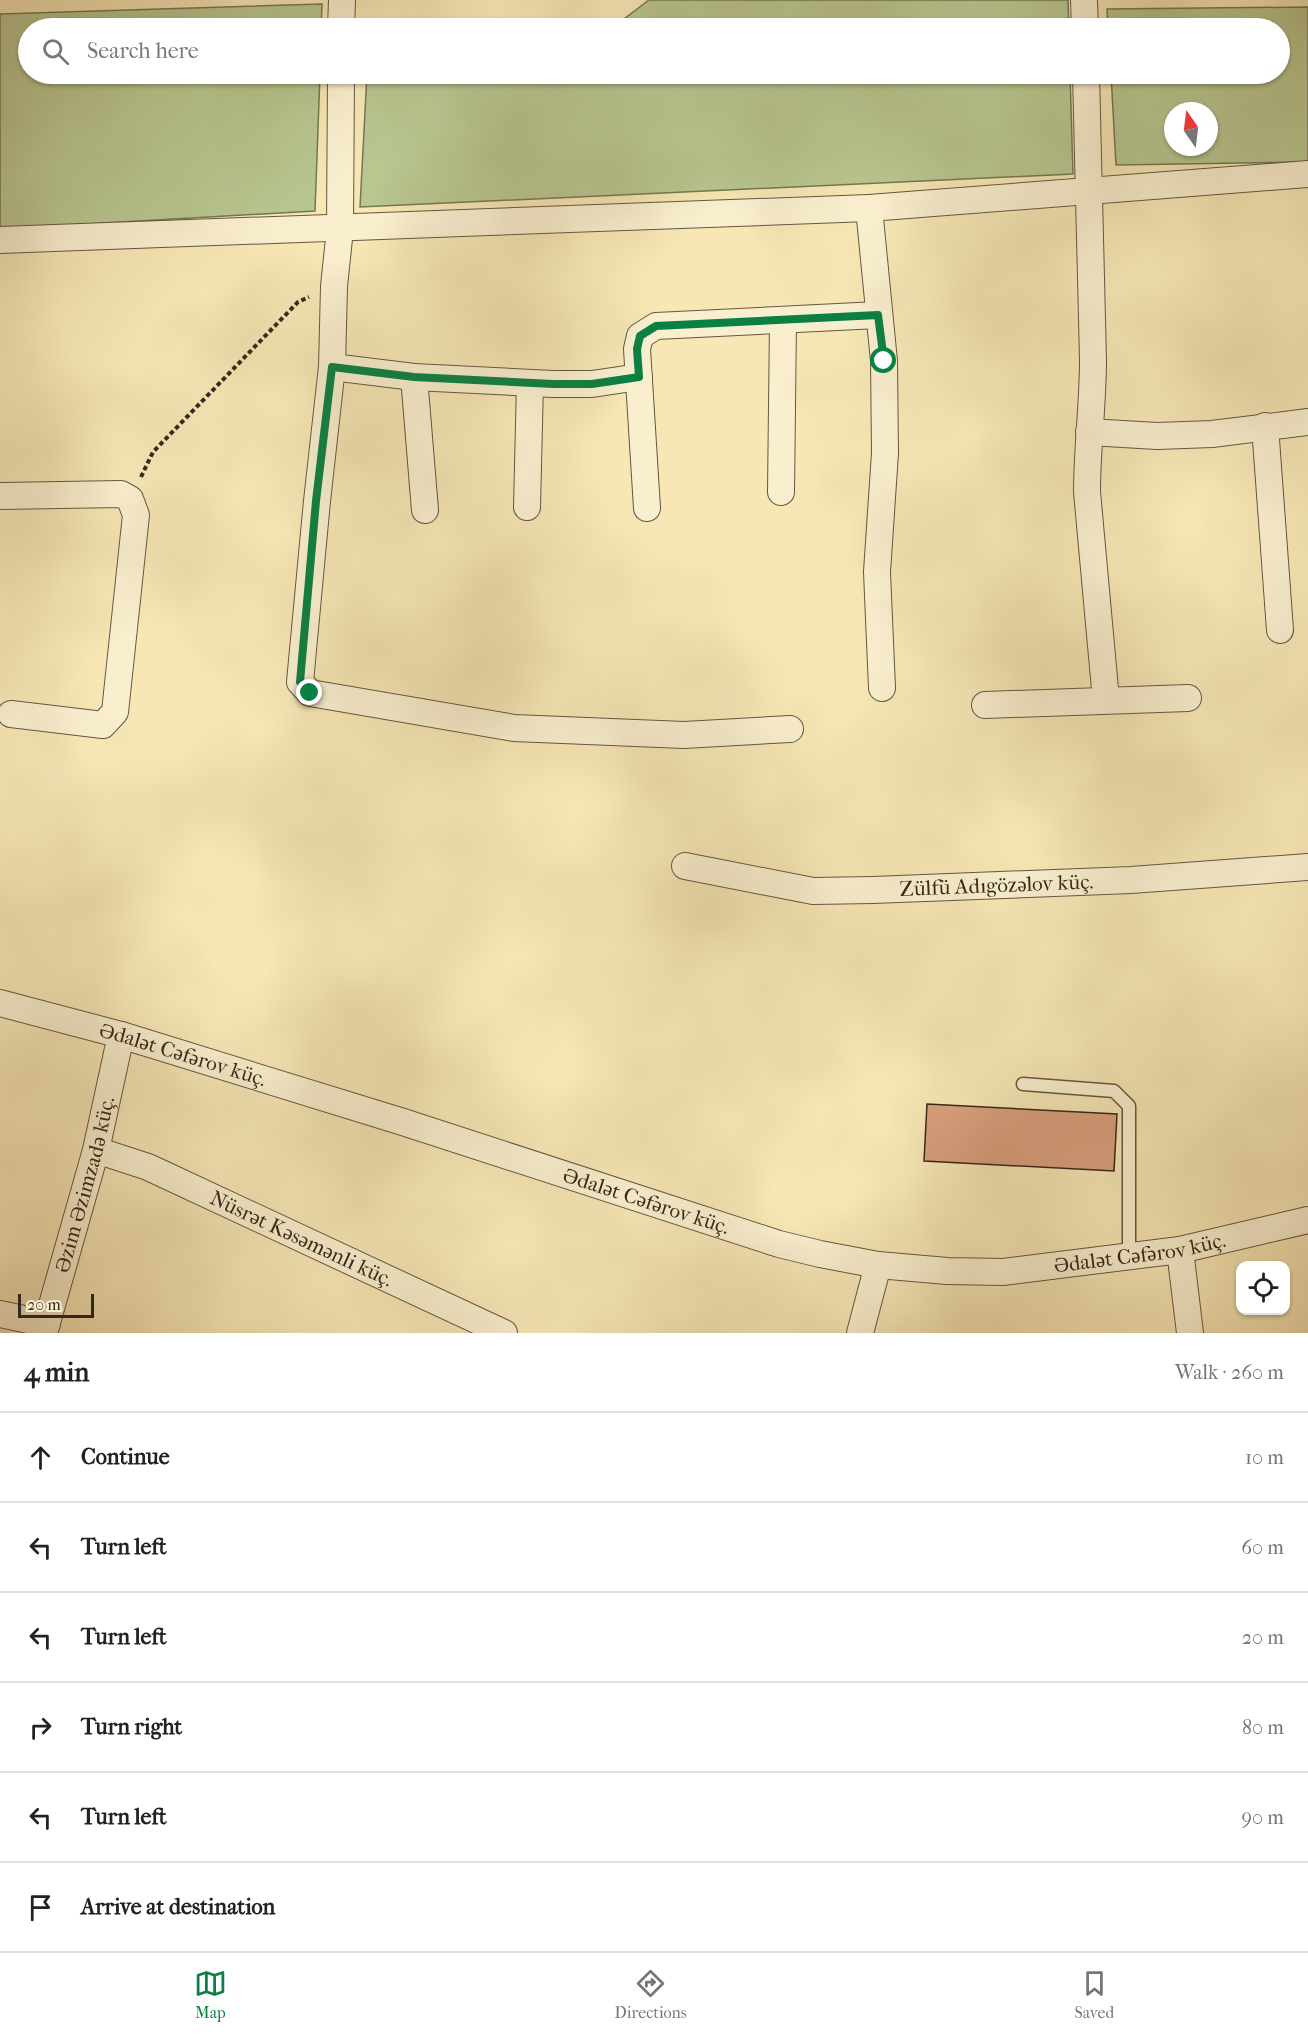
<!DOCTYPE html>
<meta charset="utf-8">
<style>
:root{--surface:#fff;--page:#f2f2f2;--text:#222;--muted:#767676;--line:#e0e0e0;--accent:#0b8043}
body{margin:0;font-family:"IM FELL French Canon",serif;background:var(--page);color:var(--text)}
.controls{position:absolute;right:18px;bottom:18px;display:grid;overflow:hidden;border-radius:12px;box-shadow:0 2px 4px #0004}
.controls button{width:54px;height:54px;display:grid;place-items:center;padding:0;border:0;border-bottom:2px solid var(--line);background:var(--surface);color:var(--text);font:30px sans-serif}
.compass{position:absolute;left:1164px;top:102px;width:54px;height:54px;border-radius:50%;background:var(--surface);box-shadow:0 2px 4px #0004;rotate:346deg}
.scale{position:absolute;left:18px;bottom:15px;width:76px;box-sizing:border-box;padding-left:6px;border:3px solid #352719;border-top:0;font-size:16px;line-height:21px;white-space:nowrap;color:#352719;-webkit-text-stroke:4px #f9efcf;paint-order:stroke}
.stop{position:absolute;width:18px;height:18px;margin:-14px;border:4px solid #0b8043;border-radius:50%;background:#fff}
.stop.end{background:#0b8043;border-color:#fff;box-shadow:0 2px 6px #0008}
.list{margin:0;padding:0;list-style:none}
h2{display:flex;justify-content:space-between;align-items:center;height:78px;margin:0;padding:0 24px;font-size:26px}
h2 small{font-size:20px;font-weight:400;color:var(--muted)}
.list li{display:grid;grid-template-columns:39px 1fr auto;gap:18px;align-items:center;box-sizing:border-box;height:90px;padding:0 24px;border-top:2px solid var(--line)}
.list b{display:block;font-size:22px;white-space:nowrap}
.list em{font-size:20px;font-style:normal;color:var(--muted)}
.icon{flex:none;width:33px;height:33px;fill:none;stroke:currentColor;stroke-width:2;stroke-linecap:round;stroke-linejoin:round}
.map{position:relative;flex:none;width:1308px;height:1333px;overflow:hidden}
.search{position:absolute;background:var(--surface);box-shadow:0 2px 4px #0004;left:18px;right:18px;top:18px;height:66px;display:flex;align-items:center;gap:15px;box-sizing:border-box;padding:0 21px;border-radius:33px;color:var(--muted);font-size:22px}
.sheet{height:618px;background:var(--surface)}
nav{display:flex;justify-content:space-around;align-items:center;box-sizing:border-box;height:84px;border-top:2px solid var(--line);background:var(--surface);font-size:16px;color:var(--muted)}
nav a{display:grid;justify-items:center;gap:3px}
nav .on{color:var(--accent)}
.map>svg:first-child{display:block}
.green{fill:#b8c690;stroke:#767654;stroke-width:1.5;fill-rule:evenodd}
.building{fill:#d99f7d;stroke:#352719;stroke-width:1.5}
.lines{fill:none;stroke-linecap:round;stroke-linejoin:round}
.lane-casing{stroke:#655740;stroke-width:15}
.street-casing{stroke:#655740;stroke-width:28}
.path{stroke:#352719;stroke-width:4;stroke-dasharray:4.5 3;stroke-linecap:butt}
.lane{stroke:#f9efcf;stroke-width:12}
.street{stroke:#f9efcf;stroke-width:26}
.route{stroke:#0b8043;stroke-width:8}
.labels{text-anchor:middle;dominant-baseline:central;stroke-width:5;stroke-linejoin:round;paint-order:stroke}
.street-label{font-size:21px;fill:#352719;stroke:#f9efcf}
</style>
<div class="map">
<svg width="1308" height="1333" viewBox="0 0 1308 1333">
<rect width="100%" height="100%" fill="#f6e7b5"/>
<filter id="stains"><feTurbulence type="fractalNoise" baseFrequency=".00333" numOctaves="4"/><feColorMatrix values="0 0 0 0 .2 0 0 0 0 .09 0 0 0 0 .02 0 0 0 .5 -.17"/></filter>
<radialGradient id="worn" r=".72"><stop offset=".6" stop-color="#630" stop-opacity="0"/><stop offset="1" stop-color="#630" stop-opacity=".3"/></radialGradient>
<path class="green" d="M649 0H1068L1069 28H612Z
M322 4 321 28H28V74H320L315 211 0 229V14Z
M1308 7V162L1116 165 1111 74H1280V28H1108L1107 9ZM1173 111H1209V147H1173Z
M367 74H1070L1073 174 360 207Z"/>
<path class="building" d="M927 1104 1117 1114 1114 1171 924 1161Z"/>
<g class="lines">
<defs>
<path id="lane" d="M1023 1084 1114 1091 1129 1106V1257"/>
<g id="street">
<path d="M1084 0 1085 28"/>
<path d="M341 28 342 0"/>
<path d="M341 74 340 229 334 286 332 367 317 501 300 682 310 693 514 728 684 735 790 729"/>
<path d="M1086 74 1093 360C1093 404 1087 448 1087 492L1106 700"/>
<path d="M869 208 884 361 885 453 877 572 882 688"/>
<path d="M0 240 869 208 1308 174"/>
<path d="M332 367 414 377 553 384H592L639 377"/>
<path d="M414 377 425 510"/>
<path d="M1265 426 1280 630"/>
<path d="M1089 432 1157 436 1212 434 1308 422"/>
<path d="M781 492 783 320"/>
<path d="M0 496 121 494 130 499 136 515 115 712 103 725 11 714"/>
<path d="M527 507 530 383"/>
<path d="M647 508 637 349 640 336 656 326 878 315"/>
<path d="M985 705 1188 698"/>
<path id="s1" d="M685 866 813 891 873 890 1131 880 1308 867"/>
<path id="s2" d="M0 1003 121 1035 403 1122 779 1244 820 1254 878 1265 947 1271 1003 1272 1180 1250 1308 1220"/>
<path id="s3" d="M96 1150 148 1167 504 1333"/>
<path d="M1180 1250 1190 1333"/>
<path d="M0 1314 47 1324"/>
<path id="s4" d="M44 1333 96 1150 121 1035"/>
<path d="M860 1333 878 1265"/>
</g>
</defs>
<use href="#lane" class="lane-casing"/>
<use href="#street" class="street-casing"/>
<path class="path" d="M141 477 153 452 298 302 309 297"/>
<use href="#lane" class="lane"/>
<use href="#street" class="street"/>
</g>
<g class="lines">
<path class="route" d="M310 693 300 682 316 501 332 367 414 377 553 384H592L639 377 637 349 640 336 656 326 878 315 884 361"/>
</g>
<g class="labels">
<g class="street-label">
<text stroke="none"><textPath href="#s1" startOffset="314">Zülfü Adıgözəlov küç.</textPath></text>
<text stroke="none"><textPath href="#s2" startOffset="190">Ədalət Cəfərov küç.</textPath></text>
<text stroke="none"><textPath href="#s4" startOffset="154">Əzim Əzimzadə küç.</textPath></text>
<text stroke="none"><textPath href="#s2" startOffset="676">Ədalət Cəfərov küç.</textPath></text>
<text stroke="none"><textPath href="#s3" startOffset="224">Nüsrət Kəsəmənli küç.</textPath></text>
<text stroke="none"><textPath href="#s2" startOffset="1180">Ədalət Cəfərov küç.</textPath></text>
</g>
</g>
<rect width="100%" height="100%" filter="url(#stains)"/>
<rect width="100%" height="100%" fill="url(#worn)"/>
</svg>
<div class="controls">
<button><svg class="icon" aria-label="locate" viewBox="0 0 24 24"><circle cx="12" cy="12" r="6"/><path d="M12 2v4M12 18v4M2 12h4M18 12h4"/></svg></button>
</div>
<svg class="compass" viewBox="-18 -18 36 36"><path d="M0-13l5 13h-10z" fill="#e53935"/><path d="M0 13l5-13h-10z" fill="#767676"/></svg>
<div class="scale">20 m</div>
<div class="stop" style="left:884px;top:361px"></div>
<div class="stop end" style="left:310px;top:693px"></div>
<div class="search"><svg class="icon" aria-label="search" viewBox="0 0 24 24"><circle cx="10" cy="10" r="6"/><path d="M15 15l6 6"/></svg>Search here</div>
</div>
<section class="sheet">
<h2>4 min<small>Walk · 260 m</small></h2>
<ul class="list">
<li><svg class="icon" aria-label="ahead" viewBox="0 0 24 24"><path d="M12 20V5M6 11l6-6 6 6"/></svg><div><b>Continue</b></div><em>10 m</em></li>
<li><svg class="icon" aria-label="left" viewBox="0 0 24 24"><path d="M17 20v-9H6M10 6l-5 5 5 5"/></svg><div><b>Turn left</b></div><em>60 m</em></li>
<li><svg class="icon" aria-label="left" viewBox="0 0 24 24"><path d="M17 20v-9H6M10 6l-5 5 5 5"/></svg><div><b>Turn left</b></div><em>20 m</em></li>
<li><svg class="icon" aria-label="right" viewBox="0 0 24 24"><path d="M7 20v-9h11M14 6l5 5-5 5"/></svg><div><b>Turn right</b></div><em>80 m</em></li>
<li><svg class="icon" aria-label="left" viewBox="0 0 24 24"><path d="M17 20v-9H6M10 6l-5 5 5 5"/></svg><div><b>Turn left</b></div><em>90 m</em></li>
<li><svg class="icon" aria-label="arrive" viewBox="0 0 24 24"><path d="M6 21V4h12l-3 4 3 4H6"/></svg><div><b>Arrive at destination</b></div></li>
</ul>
</section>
<nav>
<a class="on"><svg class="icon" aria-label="map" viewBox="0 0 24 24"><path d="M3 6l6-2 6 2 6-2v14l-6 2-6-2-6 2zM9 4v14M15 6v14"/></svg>Map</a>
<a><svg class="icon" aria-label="directions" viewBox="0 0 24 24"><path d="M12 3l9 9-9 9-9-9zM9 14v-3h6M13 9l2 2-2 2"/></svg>Directions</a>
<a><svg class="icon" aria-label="saved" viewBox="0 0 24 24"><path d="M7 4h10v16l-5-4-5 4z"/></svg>Saved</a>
</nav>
